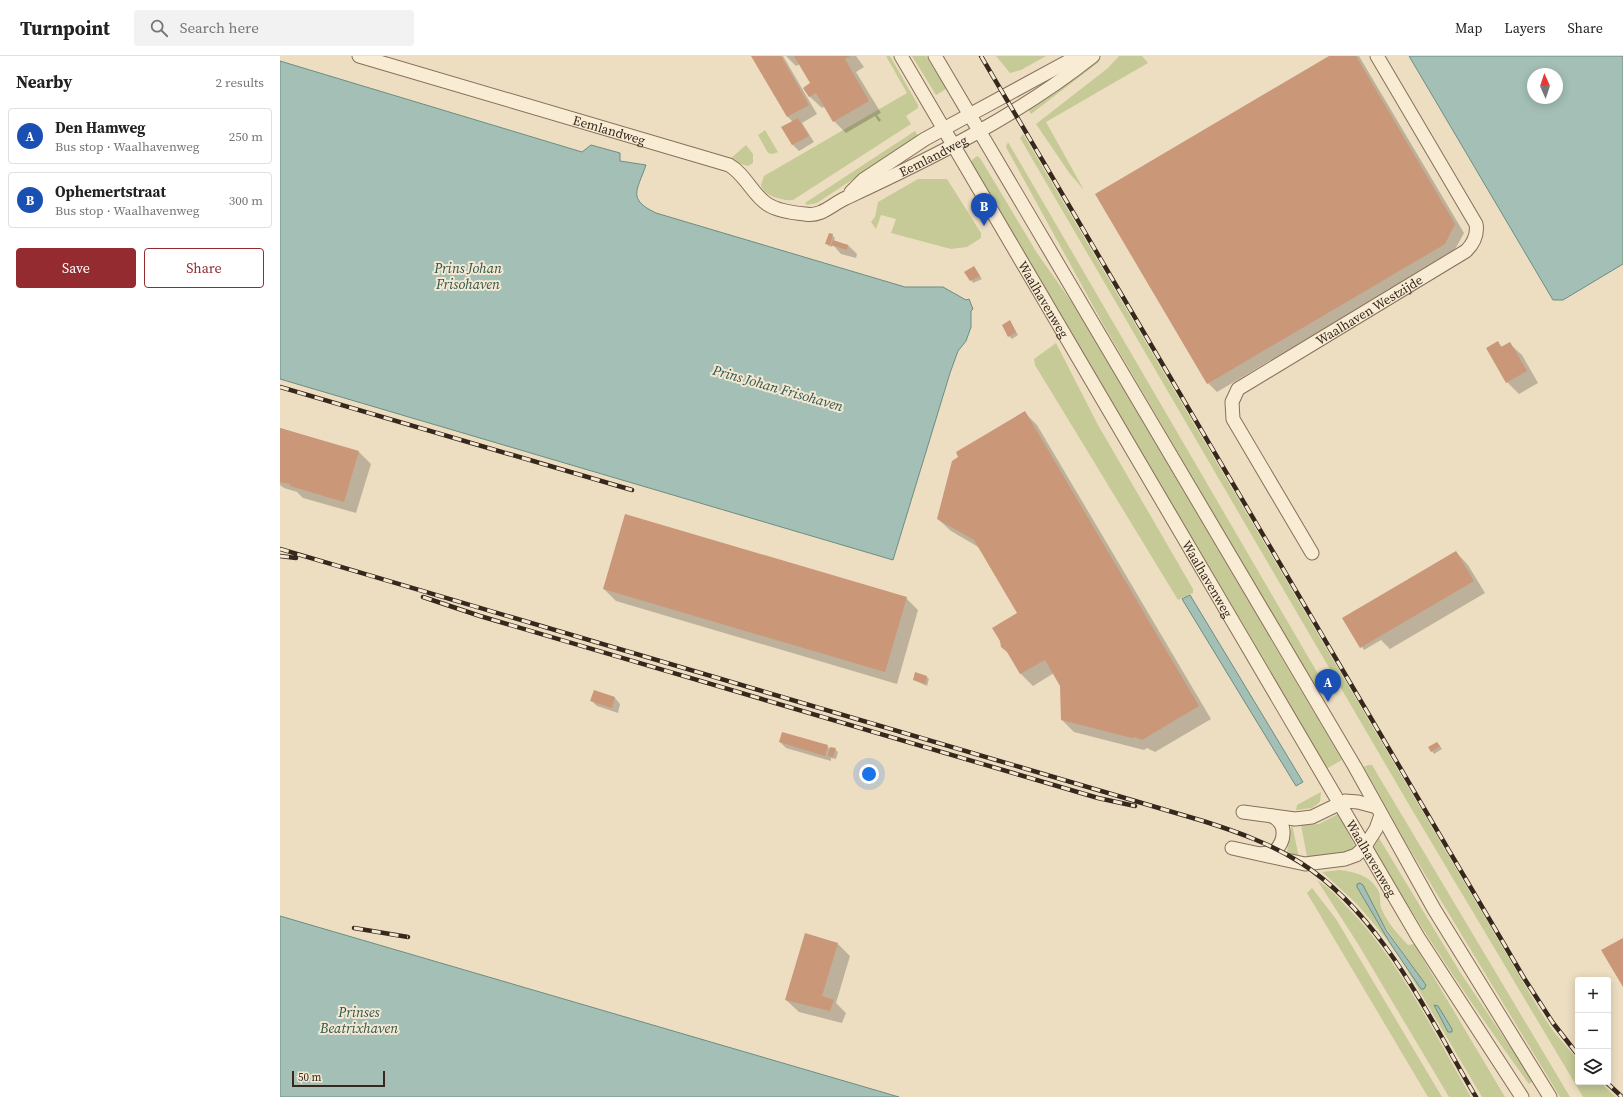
<!DOCTYPE html>
<meta charset="utf-8">
<style>
:root{--surface:#fff;--page:#f2f2f2;--text:#222;--muted:#767676;--line:#e0e0e0;--accent:#932b31}
body{margin:0;font-family:"Source Serif 4",serif;background:var(--page);color:var(--text)}
.controls{position:absolute;right:12px;bottom:12px;display:grid;overflow:hidden;border-radius:4px;box-shadow:0 2px 10px #0003}
.controls button{width:36px;height:36px;display:grid;place-items:center;padding:0;border:0;border-bottom:1px solid var(--line);background:var(--surface);color:var(--text);font:20px sans-serif}
.compass{position:absolute;left:1247px;top:12px;width:36px;height:36px;border-radius:50%;background:var(--surface);box-shadow:0 2px 10px #0003;rotate:357deg}
.scale{position:absolute;left:12px;bottom:10px;width:93px;box-sizing:border-box;padding-left:4px;border:2px solid #36281d;border-top:0;font-size:11px;line-height:14px;white-space:nowrap;color:#36281d;-webkit-text-stroke:3px #f4e8d1;paint-order:stroke}
.you{position:absolute;left:589px;top:718px;width:14px;height:14px;margin:-10px;border:3px solid #fff;border-radius:50%;background:#1a73e8;box-shadow:0 0 0 6px #1a73e833}
.badge{display:grid;place-items:center;width:26px;height:26px;border-radius:50%;background:var(--accent);color:#fff;font-size:13px;font-weight:700}
.pin{position:absolute;translate:-50% -33px;filter:drop-shadow(0 1px 2px #0008)}
.pin::after{content:'';position:absolute;top:21px;width:14px;height:12px;background:inherit;clip-path:polygon(0 0,100% 0,50% 100%)}
.list{margin:0;padding:0;list-style:none}
h2{display:flex;justify-content:space-between;align-items:center;height:52px;margin:0;padding:0 16px;font-size:17px}
h2 small{font-size:13px;font-weight:400;color:var(--muted)}
.list li{display:grid;grid-template-columns:26px 1fr auto;gap:12px;align-items:center;box-sizing:border-box;height:56px;margin:0 8px 8px;padding:0 8px;border:1px solid var(--line);border-radius:4px}
.list b{display:block;font-size:15px;white-space:nowrap}
.list p{margin:0;font-size:13px;white-space:nowrap;color:var(--muted)}
.list em{font-size:13px;font-style:normal;color:var(--muted)}
.actions{display:flex;gap:8px;padding:12px 16px}
.actions a{flex:1;padding:9px 0;border:1px solid var(--accent);border-radius:4px;text-align:center;font-size:14px;color:var(--accent)}
.actions .main{background:var(--accent);color:#fff}
.icon{flex:none;width:22px;height:22px;fill:none;stroke:currentColor;stroke-width:2;stroke-linecap:round;stroke-linejoin:round}
.map{position:relative;flex:none;width:1343px;height:1041px;overflow:hidden}
header{display:flex;align-items:center;gap:24px;box-sizing:border-box;height:56px;padding:0 20px;background:var(--surface);border-bottom:1px solid var(--line)}
header strong{font-size:19px}
nav{display:flex;gap:22px;margin-inline-start:auto;font-size:14px}
.search{width:280px;height:36px;background:var(--page);display:flex;align-items:center;gap:10px;box-sizing:border-box;padding:0 14px;border-radius:4px;color:var(--muted);font-size:15px}
main{display:flex}
aside{flex:1;background:var(--surface)}
.map>svg:first-child{display:block}
.green{fill:#c6ca96}
.water{fill:#a4bfb6;stroke:#6b8d83;fill-rule:evenodd}
.shadow{fill:#0003}
.building{fill:#ca9778}
.lines{fill:none;stroke-linecap:round;stroke-linejoin:round}
.minor-casing{stroke:#866f59;stroke-width:15}
.minor{stroke:#f8ecd4;stroke-width:13}
.rail-casing{stroke:#36281d;stroke-width:4.5}
.rail{stroke:#f4e8d1;stroke-width:3;stroke-dasharray:9;stroke-linecap:butt}
.labels{text-anchor:middle;dominant-baseline:central;stroke-width:4;stroke-linejoin:round;paint-order:stroke}
.street-label{font-size:13px;fill:#36281d;stroke:#f4e8d1}
.water-label{font-size:14px;font-style:italic;fill:#2d5551;stroke:#f4e8d1}
</style>
<header>
<strong>Turnpoint</strong>
<div class="search"><svg class="icon" aria-label="search" viewBox="0 0 24 24"><circle cx="10" cy="10" r="6"/><path d="M15 15l6 6"/></svg>Search here</div>
<nav><a>Map</a><a>Layers</a><a>Share</a></nav>
</header>
<main>
<aside>
<h2>Nearby<small>2 results</small></h2>
<ul class="list">
<li><span class="badge" style="background:#1a4fb4">A</span><div><b>Den Hamweg</b><p>Bus stop · Waalhavenweg</p></div><em>250 m</em></li>
<li><span class="badge" style="background:#1a4fb4">B</span><div><b>Ophemertstraat</b><p>Bus stop · Waalhavenweg</p></div><em>300 m</em></li>
</ul>
<div class="actions"><a class="main">Save</a><a>Share</a></div>
</aside>
<div class="map">
<svg width="1343" height="1041" viewBox="0 0 1343 1041">
<rect width="100%" height="100%" fill="#eddec2"/>
<path class="green" d="M93 0H103L450 103 466 89 473 98V107L468 110 461 108Z
M606 0H610L638 49V52L626 60 631 68 513 144C502 145 484 140 481 129L484 120 627 37Z
M632 0H646L666 33 656 39Z
M716 0H766L741 14 730 17Z
M839 0H862L868 7 766 66 804 134 790 118 756 68 828 12Z
M817 4 819 6 751 58 748 53Z
M485 74 498 96 493 98 488 97 478 79Z
M635 75 638 80 537 147 527 149 525 147Z
M743 78 1260 955 1274 976 1298 1004V1026H1320L1336 1041H1303L1128 747 740 82Z
M728 86 1041 623 1033 628 823 268 726 91Z
M697 100 700 102 757 197 793 248 1062 704 1046 713 692 109V104Z
M638 123H667L701 177V182L687 191 671 193 611 177 616 163 601 159 596 173 591 166 595 161 598 146Z
M776 287 818 369 913 533V537L898 544 755 309 754 303Z
M1088 709H1092L1290 1041H1280L1126 787 1084 711Z
M1041 736 1040 746 1032 752 1016 754 1017 749Z
M1058 758 1076 792 1054 802 1028 806 1021 769 1039 768Z
M1012 768 1019 802 1007 795Z
M1099 782 1180 916 1253 1025 1249 1028C1193 952 1142 873 1093 793Z
M1060 814C1075 816 1092 820 1099 836 1101 841 1099 849 1102 854 1108 868 1118 878 1128 889L1134 888 1225 1041H1202L1120 902 1141 933 1146 929 1077 831 1110 887 1076 847 1042 816Z
M1037 824C1047 830 1056 839 1064 848 1117 900 1154 977 1191 1041H1169L1078 888Z
M1032 832 1056 863 1162 1041H1148L1027 837Z"/>
<path class="water" d="M1129 0H1343V208L1283 244H1273ZM1253 18H1277V42H1253Z
M0 5 302 96 311 89 340 97V105L366 109C357 135 347 143 376 157L625 231H663L686 244 689 243 693 253 691 255V271L686 285 678 295 670 317 613 504 0 323Z
M910 539 1023 726 1016 730 902 543Z
M1080 827 1083 829 1106 874 1146 929 1144 933H1141L1110 887 1077 831V828Z
M0 860 619 1041H0Z
M1154 949 1158 950 1172 973V976H1168Z"/>
<path class="shadow" d="M472 0H503L537 58 522 67 534 86 519 95 513 89 503 72 513 66 508 61Z
M506 0H576L584 11 576 16 601 57 597 59 601 64 599 66 595 60 566 77 554 65 545 50 542 52 529 40 532 28 520 8 516 10Z
M1051 0H1079L1184 177 1173 197 937 336 928 327Z
M552 179 555 182 554 185 568 189 577 198 576 202 561 198 553 189 552 191 549 190 546 187Z
M694 211 702 223 693 227 686 216Z
M730 265 738 279 732 283 729 280Z
M1218 286 1222 291 1229 287 1242 299 1258 327 1239 338 1227 326Z
M745 357 757 369 931 663 875 696 867 692 864 694 794 676 782 664 781 630 774 617 753 630 741 618 738 557 700 492 671 475 658 463Z
M0 372 79 396 91 408 76 457 23 442 17 436 4 432 0 429Z
M1176 496 1188 509 1205 537 1110 593 1101 584 1084 594 1064 563Z
M324 533 626 542 638 554 617 628 336 545Z
M647 621 649 623 647 630 634 624Z
M335 642 340 648 338 657 317 650 311 644Z
M500 686 547 690 551 694 555 693 558 696 556 703 551 702V705L506 692Z
M1159 689 1162 693 1154 698 1152 695Z
M558 888 570 900 556 947 566 957 562 967 519 956 506 944Z"/>
<path class="building" d="M471 0H501L529 49 507 61Z
M514 0H570L565 3 589 45 553 66 536 37 529 41 523 32 530 27Z
M1049 0H1076L1175 168 1165 188 927 328 815 138Z
M518 62 529 80 512 89 501 71Z
M549 177 553 178 550 189 545 188Z
M553 184 568 189 567 194 551 189Z
M694 210 700 220 690 225 684 216Z
M730 264 736 276 728 281 722 269Z
M1218 285 1221 291 1230 286 1247 315 1226 327 1206 292Z
M745 355 919 650 862 684 854 681 852 682 781 664 780 630 765 604 740 618 727 596 721 591 720 585 712 572 737 557 694 484 657 463 672 405 678 401 676 396Z
M0 372 79 395 64 446 10 430V428L0 426Z
M345 458 627 541 605 616 323 533Z
M1176 495 1194 525 1080 592 1062 562Z
M635 616 647 620 645 628 633 624Z
M314 634 335 641 332 652 310 645Z
M502 676 548 689 545 700 499 686Z
M1157 686 1160 690 1151 696 1148 691Z
M550 691 556 692 553 701 548 700Z
M525 877 558 887 542 940 554 944 550 955 505 944Z
M1343 882V931L1321 894Z"/>
<g class="lines">
<defs>
<g id="minor">
<path id="s1" d="M79 0 449 109C465 118 472 138 487 148 496 154 514 157 525 158 542 161 552 148 566 142 652 102 739 59 813 0"/>
<path id="s2" d="M621 0 1138 881 1242 1041"/>
<path d="M655 0 1075 711 1154 853 1270 1041"/>
<path d="M571 136 583 124 645 83 798 0"/>
<path id="s3" d="M1032 497 953 363 952 346 958 333 1186 195C1194 187 1198 179 1196 168L1097 0"/>
<path d="M963 756 1015 763 1032 761 1065 745 1078 746 1097 751"/>
<path d="M952 792 1025 808 1065 803 1076 799 1084 792 1096 773 1101 759"/>
<path d="M981 798 994 796C1005 786 1008 768 992 760"/>
</g>
</defs>
<use href="#minor" class="minor-casing"/>
<use href="#minor" class="minor"/>
<defs>
<path id="rail" d="M701 0 1244 922 1273 967 1298 999
M0 331 352 434
M0 493 923 765C958 776 991 788 1021 807 1102 859 1148 960 1196 1041
M0 500 16 502
M143 541 200 560 818 742 855 750
M74 872 128 881
M1326 1026 1342 1041"/>
</defs>
<use href="#rail" class="rail-casing"/>
<use href="#rail" class="rail"/>
</g>
<g class="labels">
<g class="street-label">
<text stroke="none"><textPath href="#s1" startOffset="261">Eemlandweg</textPath></text>
<text stroke="none"><textPath href="#s1" startOffset="622">Eemlandweg</textPath></text>
<text stroke="none"><textPath href="#s2" startOffset="282">Waalhavenweg</textPath></text>
<text stroke="none"><textPath href="#s3" startOffset="340">Waalhaven Westzijde</textPath></text>
<text stroke="none"><textPath href="#s2" startOffset="606">Waalhavenweg</textPath></text>
<text stroke="none"><textPath href="#s2" startOffset="930">Waalhavenweg</textPath></text>
</g>
<g class="water-label">
<text x="188" y="212">Prins Johan<tspan x="188" dy="16">Frisohaven</tspan></text>
<text transform="translate(498 332) rotate(16)">Prins Johan Frisohaven</text>
<text x="79" y="956">Prinses<tspan x="79" dy="16">Beatrixhaven</tspan></text>
</g>
</g>
</svg>
<div class="controls">
<button>+</button>
<button>−</button>
<button><svg class="icon" aria-label="layers" viewBox="0 0 24 24"><path d="M12 4l9 5-9 5-9-5zM3 14l9 5 9-5"/></svg></button>
</div>
<svg class="compass" viewBox="-18 -18 36 36"><path d="M0-13l5 13h-10z" fill="#e53935"/><path d="M0 13l5-13h-10z" fill="#767676"/></svg>
<div class="scale">50 m</div>
<div class="you"></div>
<div class="pin badge" style="left:1048px;top:646px;background:#1a4fb4">A</div>
<div class="pin badge" style="left:704px;top:170px;background:#1a4fb4">B</div>
</div>
</main>
